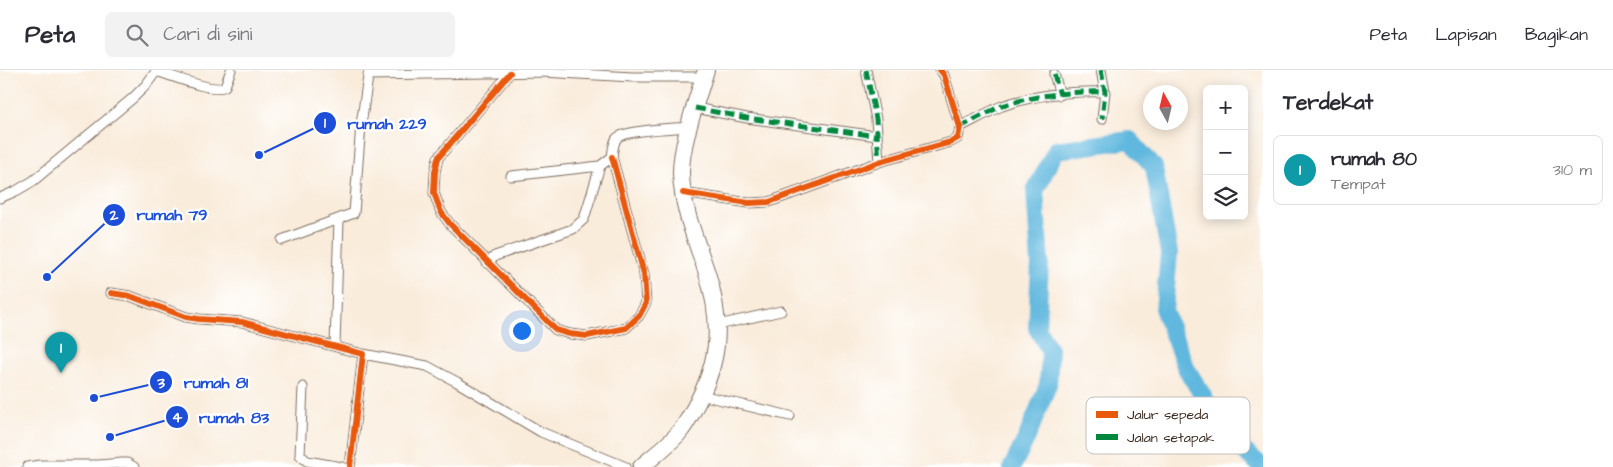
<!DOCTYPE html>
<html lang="id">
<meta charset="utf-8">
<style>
:root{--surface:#fff;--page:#f2f2f3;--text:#2b2b33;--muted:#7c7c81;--line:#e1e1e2;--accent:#1f6fb2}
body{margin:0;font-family:"Architects Daughter",sans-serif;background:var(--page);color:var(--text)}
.controls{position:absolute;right:15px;top:15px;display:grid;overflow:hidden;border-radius:8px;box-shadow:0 2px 12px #0003}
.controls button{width:45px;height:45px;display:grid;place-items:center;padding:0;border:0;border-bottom:1px solid var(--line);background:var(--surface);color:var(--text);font:25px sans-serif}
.compass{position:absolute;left:1143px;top:15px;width:45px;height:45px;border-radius:50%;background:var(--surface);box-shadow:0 2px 12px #0003;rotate:352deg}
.you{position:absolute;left:521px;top:260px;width:18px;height:18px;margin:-12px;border:4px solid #fff;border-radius:50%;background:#1a73e8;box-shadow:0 0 0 8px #1a73e833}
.badge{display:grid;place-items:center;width:32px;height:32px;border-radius:50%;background:var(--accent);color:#fff;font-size:16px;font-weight:700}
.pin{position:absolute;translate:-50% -41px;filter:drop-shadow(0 1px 2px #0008)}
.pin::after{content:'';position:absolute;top:26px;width:18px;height:15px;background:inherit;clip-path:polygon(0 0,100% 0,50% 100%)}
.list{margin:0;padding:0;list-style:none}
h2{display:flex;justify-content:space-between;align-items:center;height:65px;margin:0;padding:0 20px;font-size:21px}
h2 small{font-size:16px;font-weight:400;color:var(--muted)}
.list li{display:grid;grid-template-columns:32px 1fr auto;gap:15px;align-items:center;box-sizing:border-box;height:70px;margin:0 10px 10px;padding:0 10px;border:1px solid var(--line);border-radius:8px}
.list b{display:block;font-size:19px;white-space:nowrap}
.list p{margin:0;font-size:16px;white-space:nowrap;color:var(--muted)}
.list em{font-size:16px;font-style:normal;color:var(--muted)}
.icon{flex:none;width:28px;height:28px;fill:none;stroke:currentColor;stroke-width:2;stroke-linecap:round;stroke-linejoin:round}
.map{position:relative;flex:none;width:1263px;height:397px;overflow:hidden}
header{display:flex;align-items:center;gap:30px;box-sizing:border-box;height:70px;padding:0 25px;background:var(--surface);border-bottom:1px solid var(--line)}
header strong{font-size:24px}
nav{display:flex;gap:28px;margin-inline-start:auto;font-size:18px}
.search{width:350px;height:45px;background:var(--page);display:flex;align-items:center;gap:12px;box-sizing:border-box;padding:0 18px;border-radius:8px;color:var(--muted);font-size:19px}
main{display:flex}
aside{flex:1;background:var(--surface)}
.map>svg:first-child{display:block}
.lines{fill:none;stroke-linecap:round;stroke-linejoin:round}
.river{stroke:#61b8de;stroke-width:18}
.street-casing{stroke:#7e6e60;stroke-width:11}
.highway-casing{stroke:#7e6e60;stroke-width:18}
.street{stroke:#fff;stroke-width:9}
.highway{stroke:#fff;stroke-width:16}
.quiet{stroke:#00873e;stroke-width:5;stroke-dasharray:10 5;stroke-linecap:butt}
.cycleway-casing{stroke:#fff;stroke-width:9}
.cycleway{stroke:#e8590c;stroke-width:6}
.key{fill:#fff;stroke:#c4bfbc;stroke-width:1}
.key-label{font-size:14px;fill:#3b2a1e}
.leader{fill:none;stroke:#1d4ed8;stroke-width:2}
.callout-dot{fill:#1d4ed8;stroke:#fff;stroke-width:2}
.mark-label{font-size:15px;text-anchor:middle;font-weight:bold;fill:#fff}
.callout-label{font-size:16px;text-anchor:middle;font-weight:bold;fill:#1d4ed8;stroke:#fff;stroke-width:4.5;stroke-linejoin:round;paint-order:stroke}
</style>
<header>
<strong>Peta</strong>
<div class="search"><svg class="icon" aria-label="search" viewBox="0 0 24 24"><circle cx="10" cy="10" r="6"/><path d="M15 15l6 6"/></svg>Cari di sini</div>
<nav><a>Peta</a><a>Lapisan</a><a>Bagikan</a></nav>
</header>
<main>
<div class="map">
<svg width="1263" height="397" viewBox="0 0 1263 397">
<rect width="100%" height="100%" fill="#fff"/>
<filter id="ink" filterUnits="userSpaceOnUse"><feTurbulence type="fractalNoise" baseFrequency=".02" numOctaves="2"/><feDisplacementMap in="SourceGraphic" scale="10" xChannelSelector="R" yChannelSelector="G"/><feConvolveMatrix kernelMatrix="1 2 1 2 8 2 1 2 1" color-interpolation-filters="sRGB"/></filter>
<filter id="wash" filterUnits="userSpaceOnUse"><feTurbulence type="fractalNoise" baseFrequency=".0096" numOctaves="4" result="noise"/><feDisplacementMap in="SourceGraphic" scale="20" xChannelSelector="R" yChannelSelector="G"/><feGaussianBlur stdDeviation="1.12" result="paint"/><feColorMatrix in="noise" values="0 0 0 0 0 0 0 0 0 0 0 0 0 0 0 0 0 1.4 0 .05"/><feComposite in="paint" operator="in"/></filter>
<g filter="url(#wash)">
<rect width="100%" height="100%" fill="#f9ecdb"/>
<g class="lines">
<path class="river" d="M1012 397 1027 367 1048 315 1050 281 1037 258 1040 193 1035 121 1056 80 1130 70 1154 97 1169 183 1164 241 1186 298 1229 369 1263 397"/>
</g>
</g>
<g filter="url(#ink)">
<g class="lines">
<defs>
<path id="street" d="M866 0 876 49 879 92
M1101 0 1105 22 1102 49
M156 1C170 5 215 24 225 16L231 0
M510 3 438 88 435 102 434 123 441 142 450 154 556 260 570 264 587 266 626 258 639 246 646 233 644 204 612 87
M1054 4 1060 25
M368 5 543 2 632 7H704
M695 38 747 48 877 66
M960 57C974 50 988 42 1002 36 1034 25 1072 21 1105 22
M511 106 600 96
M683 123 749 133 769 132 879 92 951 72 958 68 960 57 944 5 940 0
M0 128 16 121 33 111 133 28 146 15 157 0
M282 170 354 143 361 55 369 0
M487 193 495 186 573 159 584 149 600 96 612 87C613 81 613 73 617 68 624 60 677 58 690 57
M111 223 130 226 186 247 199 249 242 252 363 284 350 397
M718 255 781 241
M335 276 339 149
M363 284 427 296 457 312 541 362 626 397
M303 317 300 385 307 391 342 397
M701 325 790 346
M27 397 40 395H99L122 393H127L134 397"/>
<path id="highway" d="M641 397C654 386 667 376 678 364 686 355 691 345 696 335 721 289 722 251 707 203 696 170 682 138 681 103 681 73 697 30 706 0"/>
</defs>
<use href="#street" class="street-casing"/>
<use href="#highway" class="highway-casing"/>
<use href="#street" class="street"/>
<use href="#highway" class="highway"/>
<path class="quiet" d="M866 0 876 49 879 92
M1101 0 1105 22 1102 49
M1054 4 1060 25
M695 38 747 48 877 66
M960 57C974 50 988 42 1002 36 1034 25 1072 21 1105 22"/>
<defs>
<path id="cycleway" d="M510 3 438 88 435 102 434 123 441 142 450 154 556 260 570 264 587 266 626 258 639 246 646 233 644 204 612 87
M683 123 749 133 769 132 879 92 951 72 958 68 960 57 944 5 940 0
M111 223 130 226 186 247 199 249 242 252 363 284 350 397"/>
</defs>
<use href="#cycleway" class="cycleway-casing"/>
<use href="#cycleway" class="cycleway"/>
</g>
</g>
<rect x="1086" y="327" width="164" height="57" rx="8" class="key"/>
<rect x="1096" y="341" width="22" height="7" fill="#e8590c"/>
<rect x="1096" y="364" width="22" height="6" fill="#00873e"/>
<g class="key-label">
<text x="1127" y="349">Jalur sepeda</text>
<text x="1127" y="372">Jalan setapak</text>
</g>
<path class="leader" d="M259 85L325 53M47 207L114 145M94 328L161 312M110 367L177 347"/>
<g class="callout-dot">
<circle cx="259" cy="85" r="5"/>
<circle cx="47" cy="207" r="5"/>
<circle cx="94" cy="328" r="5"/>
<circle cx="110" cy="367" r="5"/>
<circle cx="325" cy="53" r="12"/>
<circle cx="114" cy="145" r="12"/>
<circle cx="161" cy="312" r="12"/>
<circle cx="177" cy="347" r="12"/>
</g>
<g class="mark-label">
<text x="325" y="58">1</text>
<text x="114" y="150">2</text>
<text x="161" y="318">3</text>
<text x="177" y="352">4</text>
</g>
<g class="callout-label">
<text x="387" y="59">rumah 229</text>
<text x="172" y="150">rumah 79</text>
<text x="216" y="318">rumah 81</text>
<text x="234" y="353">rumah 83</text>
</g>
</svg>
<div class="controls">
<button>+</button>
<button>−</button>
<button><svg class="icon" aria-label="layers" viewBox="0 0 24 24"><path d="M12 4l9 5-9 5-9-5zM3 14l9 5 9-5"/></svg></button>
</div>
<svg class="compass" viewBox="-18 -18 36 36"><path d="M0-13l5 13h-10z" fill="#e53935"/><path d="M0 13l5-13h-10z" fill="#7c7c81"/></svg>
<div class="you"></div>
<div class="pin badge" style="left:61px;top:303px;background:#0f9aa8">1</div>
</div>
<aside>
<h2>Terdekat<small></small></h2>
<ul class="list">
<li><span class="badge" style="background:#0f9aa8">1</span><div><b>rumah 80</b><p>Tempat</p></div><em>310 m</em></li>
</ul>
</aside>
</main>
